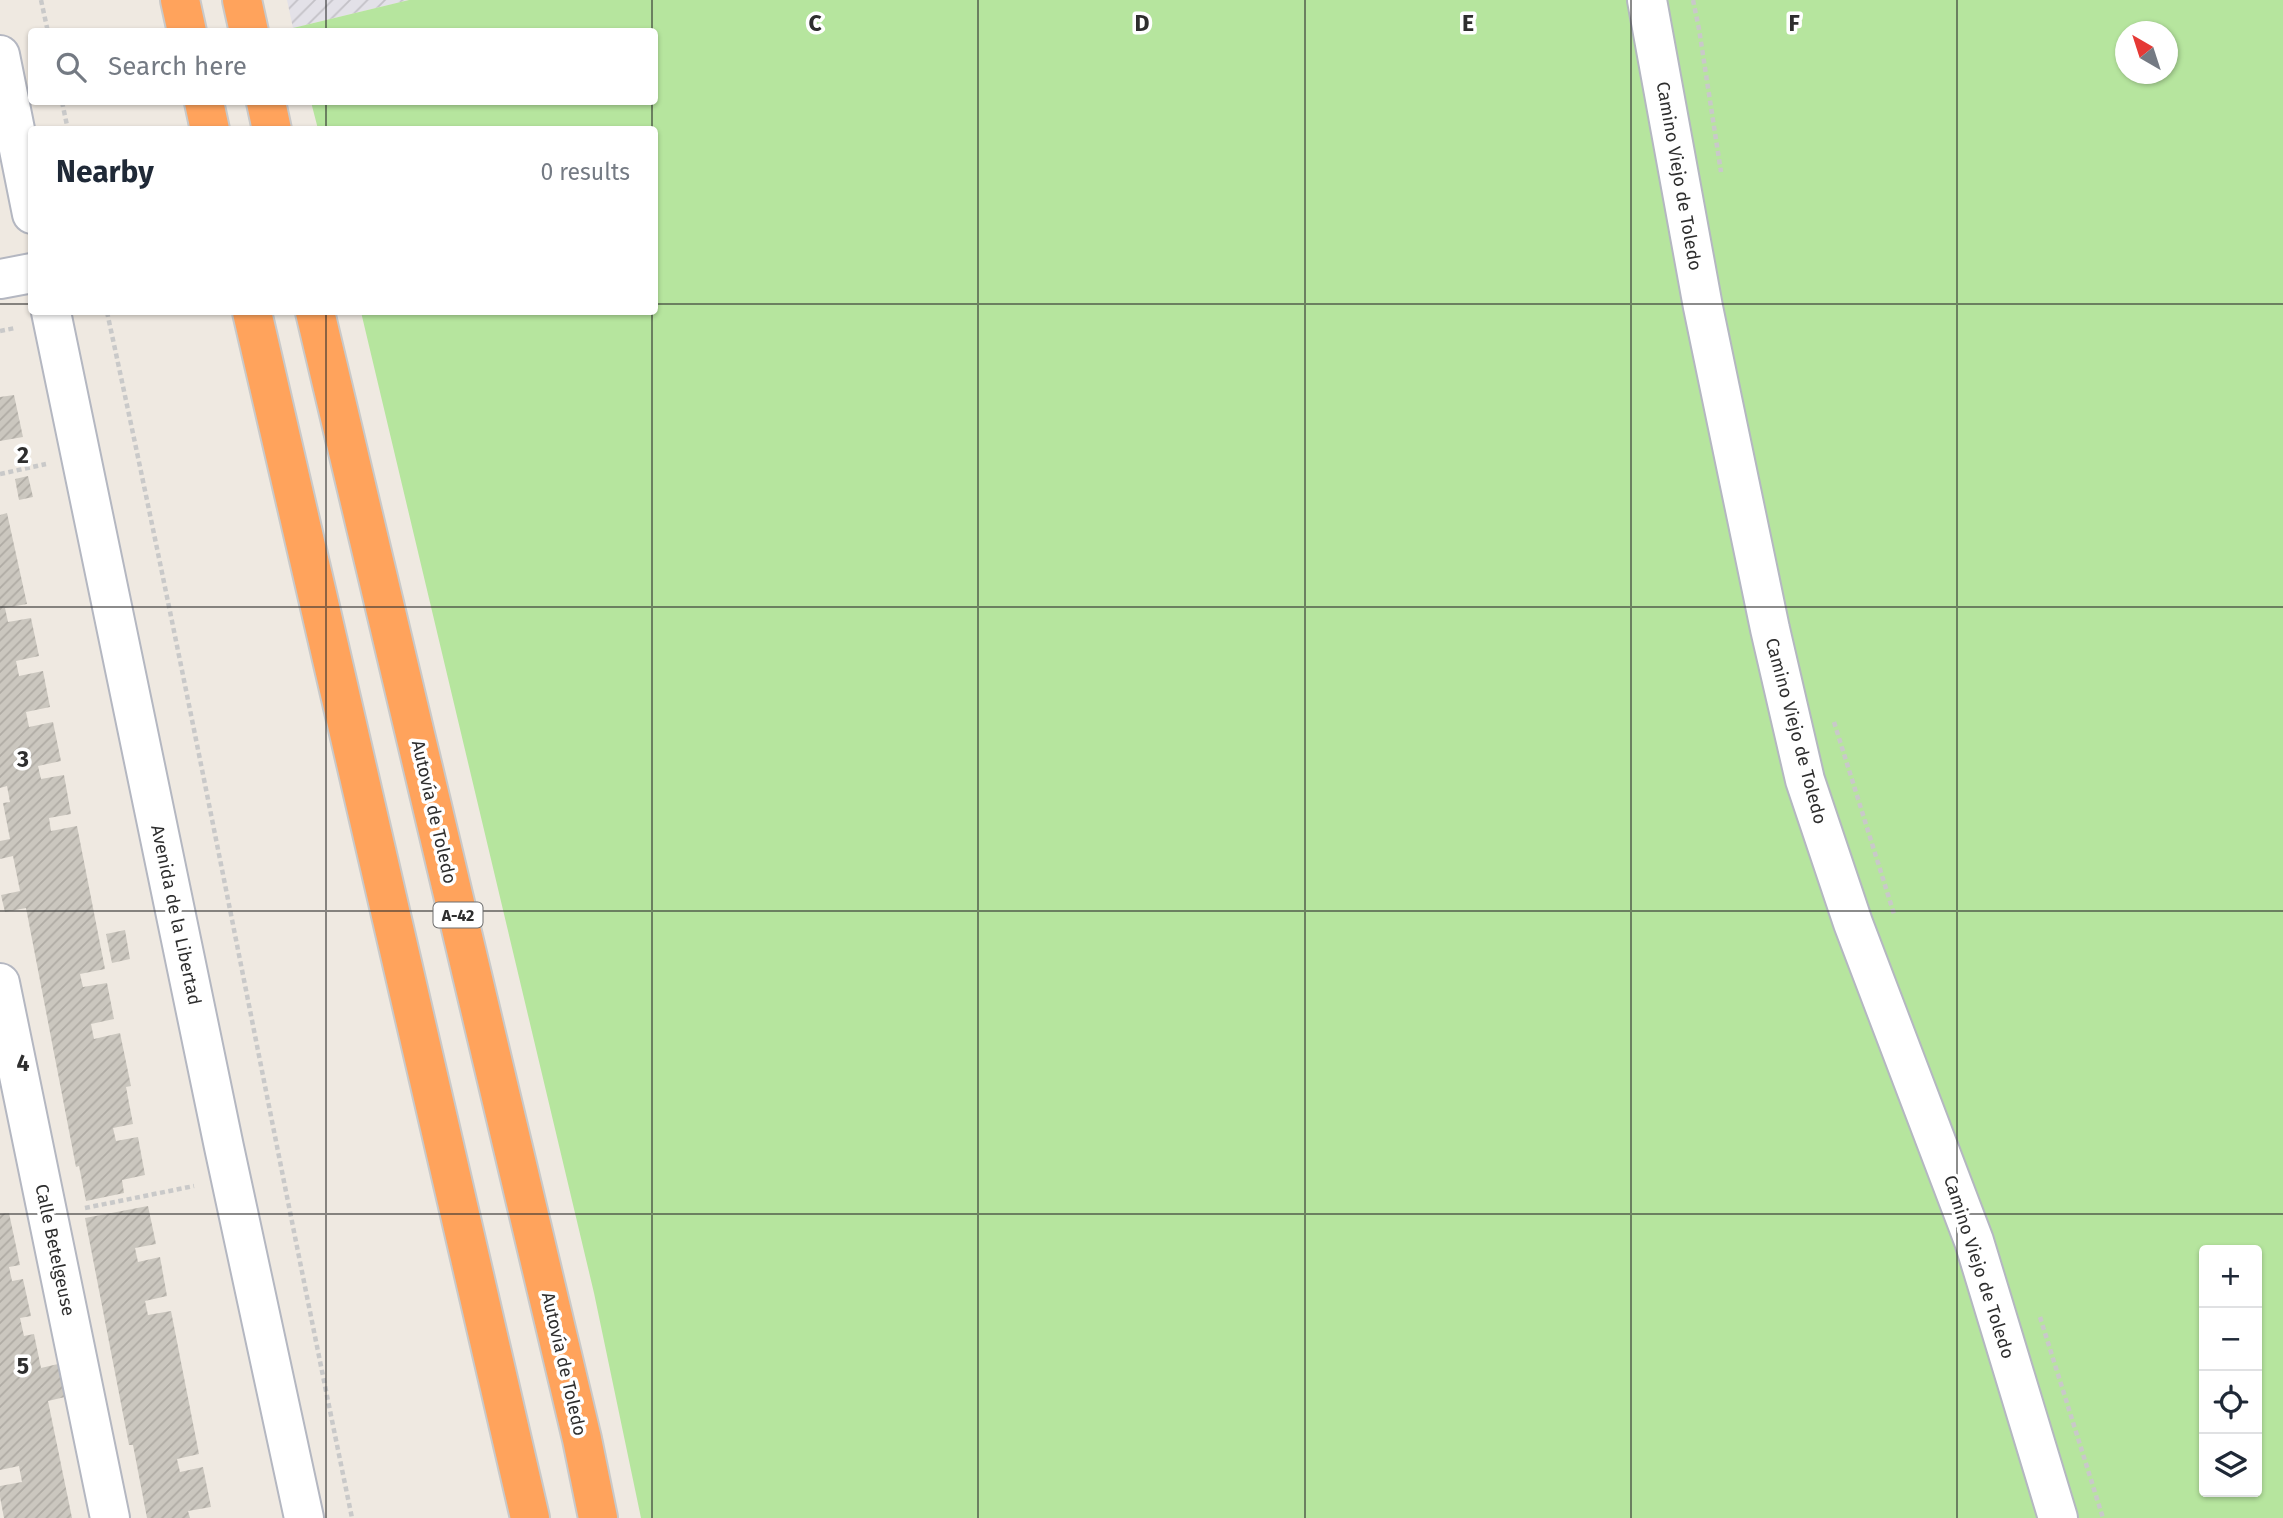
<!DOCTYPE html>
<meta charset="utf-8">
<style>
:root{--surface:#fff;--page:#f6f6f7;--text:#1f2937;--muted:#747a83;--line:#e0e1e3}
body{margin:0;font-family:"Fira Sans",sans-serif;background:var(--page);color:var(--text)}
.controls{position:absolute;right:21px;bottom:21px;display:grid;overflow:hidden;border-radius:7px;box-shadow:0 2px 5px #0004}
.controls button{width:63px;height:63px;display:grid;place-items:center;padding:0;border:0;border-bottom:2px solid var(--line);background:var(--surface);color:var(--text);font:35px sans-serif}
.compass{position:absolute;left:2115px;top:21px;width:63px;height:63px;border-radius:50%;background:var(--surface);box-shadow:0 2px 5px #0004;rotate:321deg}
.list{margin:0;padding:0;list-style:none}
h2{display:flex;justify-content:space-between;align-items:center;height:91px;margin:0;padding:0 28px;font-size:30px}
h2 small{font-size:23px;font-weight:400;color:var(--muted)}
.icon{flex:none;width:38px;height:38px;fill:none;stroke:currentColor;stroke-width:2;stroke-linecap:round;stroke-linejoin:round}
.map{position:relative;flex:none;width:2283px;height:1518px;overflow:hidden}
.search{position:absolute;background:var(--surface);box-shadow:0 2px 5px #0004;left:28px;top:28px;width:630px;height:77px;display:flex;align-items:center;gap:18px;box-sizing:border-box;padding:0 24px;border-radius:7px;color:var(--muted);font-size:26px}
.panel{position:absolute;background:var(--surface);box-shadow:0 2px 5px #0004;left:28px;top:126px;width:630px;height:189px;border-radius:7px}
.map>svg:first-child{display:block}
.industrial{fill:url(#industrial-furrows)}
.grass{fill:#b6e59e;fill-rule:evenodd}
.building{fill:url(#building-hatch)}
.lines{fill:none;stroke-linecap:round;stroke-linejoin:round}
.minor-casing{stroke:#b4b7c1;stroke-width:42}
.tertiary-casing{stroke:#b4b7c1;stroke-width:42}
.motorway-casing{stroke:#c9c9c9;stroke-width:42}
.path{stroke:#c9c9c9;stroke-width:4.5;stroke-dasharray:5 3.5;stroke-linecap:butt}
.minor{stroke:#fff;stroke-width:38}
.tertiary{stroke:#fff;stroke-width:38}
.motorway{stroke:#ffa35c;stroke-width:38}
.grid{fill:none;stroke:#2e2e2e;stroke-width:2;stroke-opacity:0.55}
.labels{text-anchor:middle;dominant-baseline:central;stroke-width:7;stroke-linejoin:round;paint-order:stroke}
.shield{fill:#fff;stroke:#6d6d6d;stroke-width:2}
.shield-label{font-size:16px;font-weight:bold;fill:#2e2e2e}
.street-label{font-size:18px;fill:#2e2e2e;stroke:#fff}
.grid-label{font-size:23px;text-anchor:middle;font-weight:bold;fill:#2e2e2e;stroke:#fff;stroke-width:7;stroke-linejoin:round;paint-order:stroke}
</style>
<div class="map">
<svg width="2283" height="1518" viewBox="0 0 2283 1518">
<defs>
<pattern id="industrial-furrows" width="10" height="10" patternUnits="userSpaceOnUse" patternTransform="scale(1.75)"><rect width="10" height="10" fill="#e3e1e8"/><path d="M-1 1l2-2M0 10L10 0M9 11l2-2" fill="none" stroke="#c3c1c7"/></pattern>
<pattern id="building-hatch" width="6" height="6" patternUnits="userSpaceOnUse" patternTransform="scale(1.75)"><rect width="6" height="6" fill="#cbc7bf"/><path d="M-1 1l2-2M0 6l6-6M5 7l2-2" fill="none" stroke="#afaba4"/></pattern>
</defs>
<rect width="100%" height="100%" fill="#efe9e1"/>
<path class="industrial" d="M287 0H409L293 28Z"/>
<path class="grass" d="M409 0H2283V1518H641L594 1293 361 312H654V130L318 129 311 102H654V32H294L293 28ZM2126 32H2168V74H2126ZM2204 1250H2257V1492H2204Z"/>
<path class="building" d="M14 395 23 437 0 441V397Z
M28 476 33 497 19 500 15 479Z
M7 513 27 604 5 608 8 622 31 618 39 656 16 661 19 676 43 671 50 707 26 712 29 727 53 722 61 761 38 766 41 779 64 775 71 814 49 818 51 831 77 826 105 969 80 974 83 987 107 983 114 1019 91 1024 94 1039 120 1033 131 1086 126 1087 133 1124 113 1128 116 1141 138 1137 145 1175 122 1180 124 1193 86 1201 79 1166 76 1167 26 908 5 912 1 895 20 891 13 856 0 859V841L10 839 3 803 10 802 7 786 0 788V515Z
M125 930 130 959 112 963 106 934Z
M148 1206 156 1244 135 1248 138 1262 160 1257 167 1296 145 1301 148 1315 171 1311 199 1454 177 1459 180 1472 203 1467 211 1507 188 1511 190 1518H147L133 1445H129L85 1218Z
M9 1213 20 1265 9 1267 12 1281 23 1279 31 1316 20 1318 24 1336 34 1334 41 1368 58 1364 65 1397 48 1401 72 1518H4L0 1497V1486L22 1482 19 1466 0 1470V1214Z"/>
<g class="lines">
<defs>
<path id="minor" d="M1647 0 1703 307 1770 629 1805 780 1853 923 1974 1241 2058 1518
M0 279 32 273
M0 983 110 1518"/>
<path id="tertiary" d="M0 55 32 214
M51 312 224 1147 304 1518"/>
<path id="motorway" d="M180 0 187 32
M242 0 249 32
M204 102 210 130
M266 102 272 130
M252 312 530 1518
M315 312 582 1439 598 1518"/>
</defs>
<use href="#minor" class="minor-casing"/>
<use href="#tertiary" class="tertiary-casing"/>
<use href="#motorway" class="motorway-casing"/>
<path class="path" d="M41 0 48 32
M1693 0 1699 29 1721 172
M62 102 68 130
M107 312C194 713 269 1116 352 1518
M0 331 15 328
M0 474 46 464
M1834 722 1894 914
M85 1208 194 1186
M2040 1317 2103 1518"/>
<use href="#minor" class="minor"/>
<use href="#tertiary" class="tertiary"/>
<use href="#motorway" class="motorway"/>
</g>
<path class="grid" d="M326 0V32M652 0V32M978 0V1518M1305 0V1518M1631 0V1518M1957 0V1518M326 102V130M652 102V130M0 304H32M654 304H2283M326 312V1518M652 312V1518M0 607H2283M0 911H2283M0 1214H2283"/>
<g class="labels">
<rect class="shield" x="433.5" y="902.5" width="49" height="25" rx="5"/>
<g class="shield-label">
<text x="458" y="915">A-42</text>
</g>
<g class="street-label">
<text transform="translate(1679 176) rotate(80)">Camino Viejo de Toledo</text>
<text transform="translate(1796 731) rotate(75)">Camino Viejo de Toledo</text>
<text transform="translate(434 812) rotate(77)">Autovía de Toledo</text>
<text transform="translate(176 915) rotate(78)">Avenida de la Libertad</text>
<text transform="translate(55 1250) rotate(78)">Calle Betelgeuse</text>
<text transform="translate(1979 1267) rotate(72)">Camino Viejo de Toledo</text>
<text transform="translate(564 1364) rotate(77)">Autovía de Toledo</text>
</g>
</g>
<g class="grid-label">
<text x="815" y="31">C</text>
<text x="1142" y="31">D</text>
<text x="1468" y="31">E</text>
<text x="1794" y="31">F</text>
<text x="23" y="463">2</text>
<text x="23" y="767">3</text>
<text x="23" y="1071">4</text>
<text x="23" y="1374">5</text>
</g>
</svg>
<div class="controls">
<button>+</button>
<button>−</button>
<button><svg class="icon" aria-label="locate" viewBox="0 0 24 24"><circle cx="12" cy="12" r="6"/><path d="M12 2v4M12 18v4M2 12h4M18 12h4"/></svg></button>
<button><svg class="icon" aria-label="layers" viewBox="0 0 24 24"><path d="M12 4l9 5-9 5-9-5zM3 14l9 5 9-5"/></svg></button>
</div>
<svg class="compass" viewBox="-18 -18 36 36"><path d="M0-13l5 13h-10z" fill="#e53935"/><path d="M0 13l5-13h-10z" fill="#747a83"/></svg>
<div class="search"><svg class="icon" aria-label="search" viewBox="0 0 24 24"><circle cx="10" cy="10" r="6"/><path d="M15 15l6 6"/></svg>Search here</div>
<section class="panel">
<h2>Nearby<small>0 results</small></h2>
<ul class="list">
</ul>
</section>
</div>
